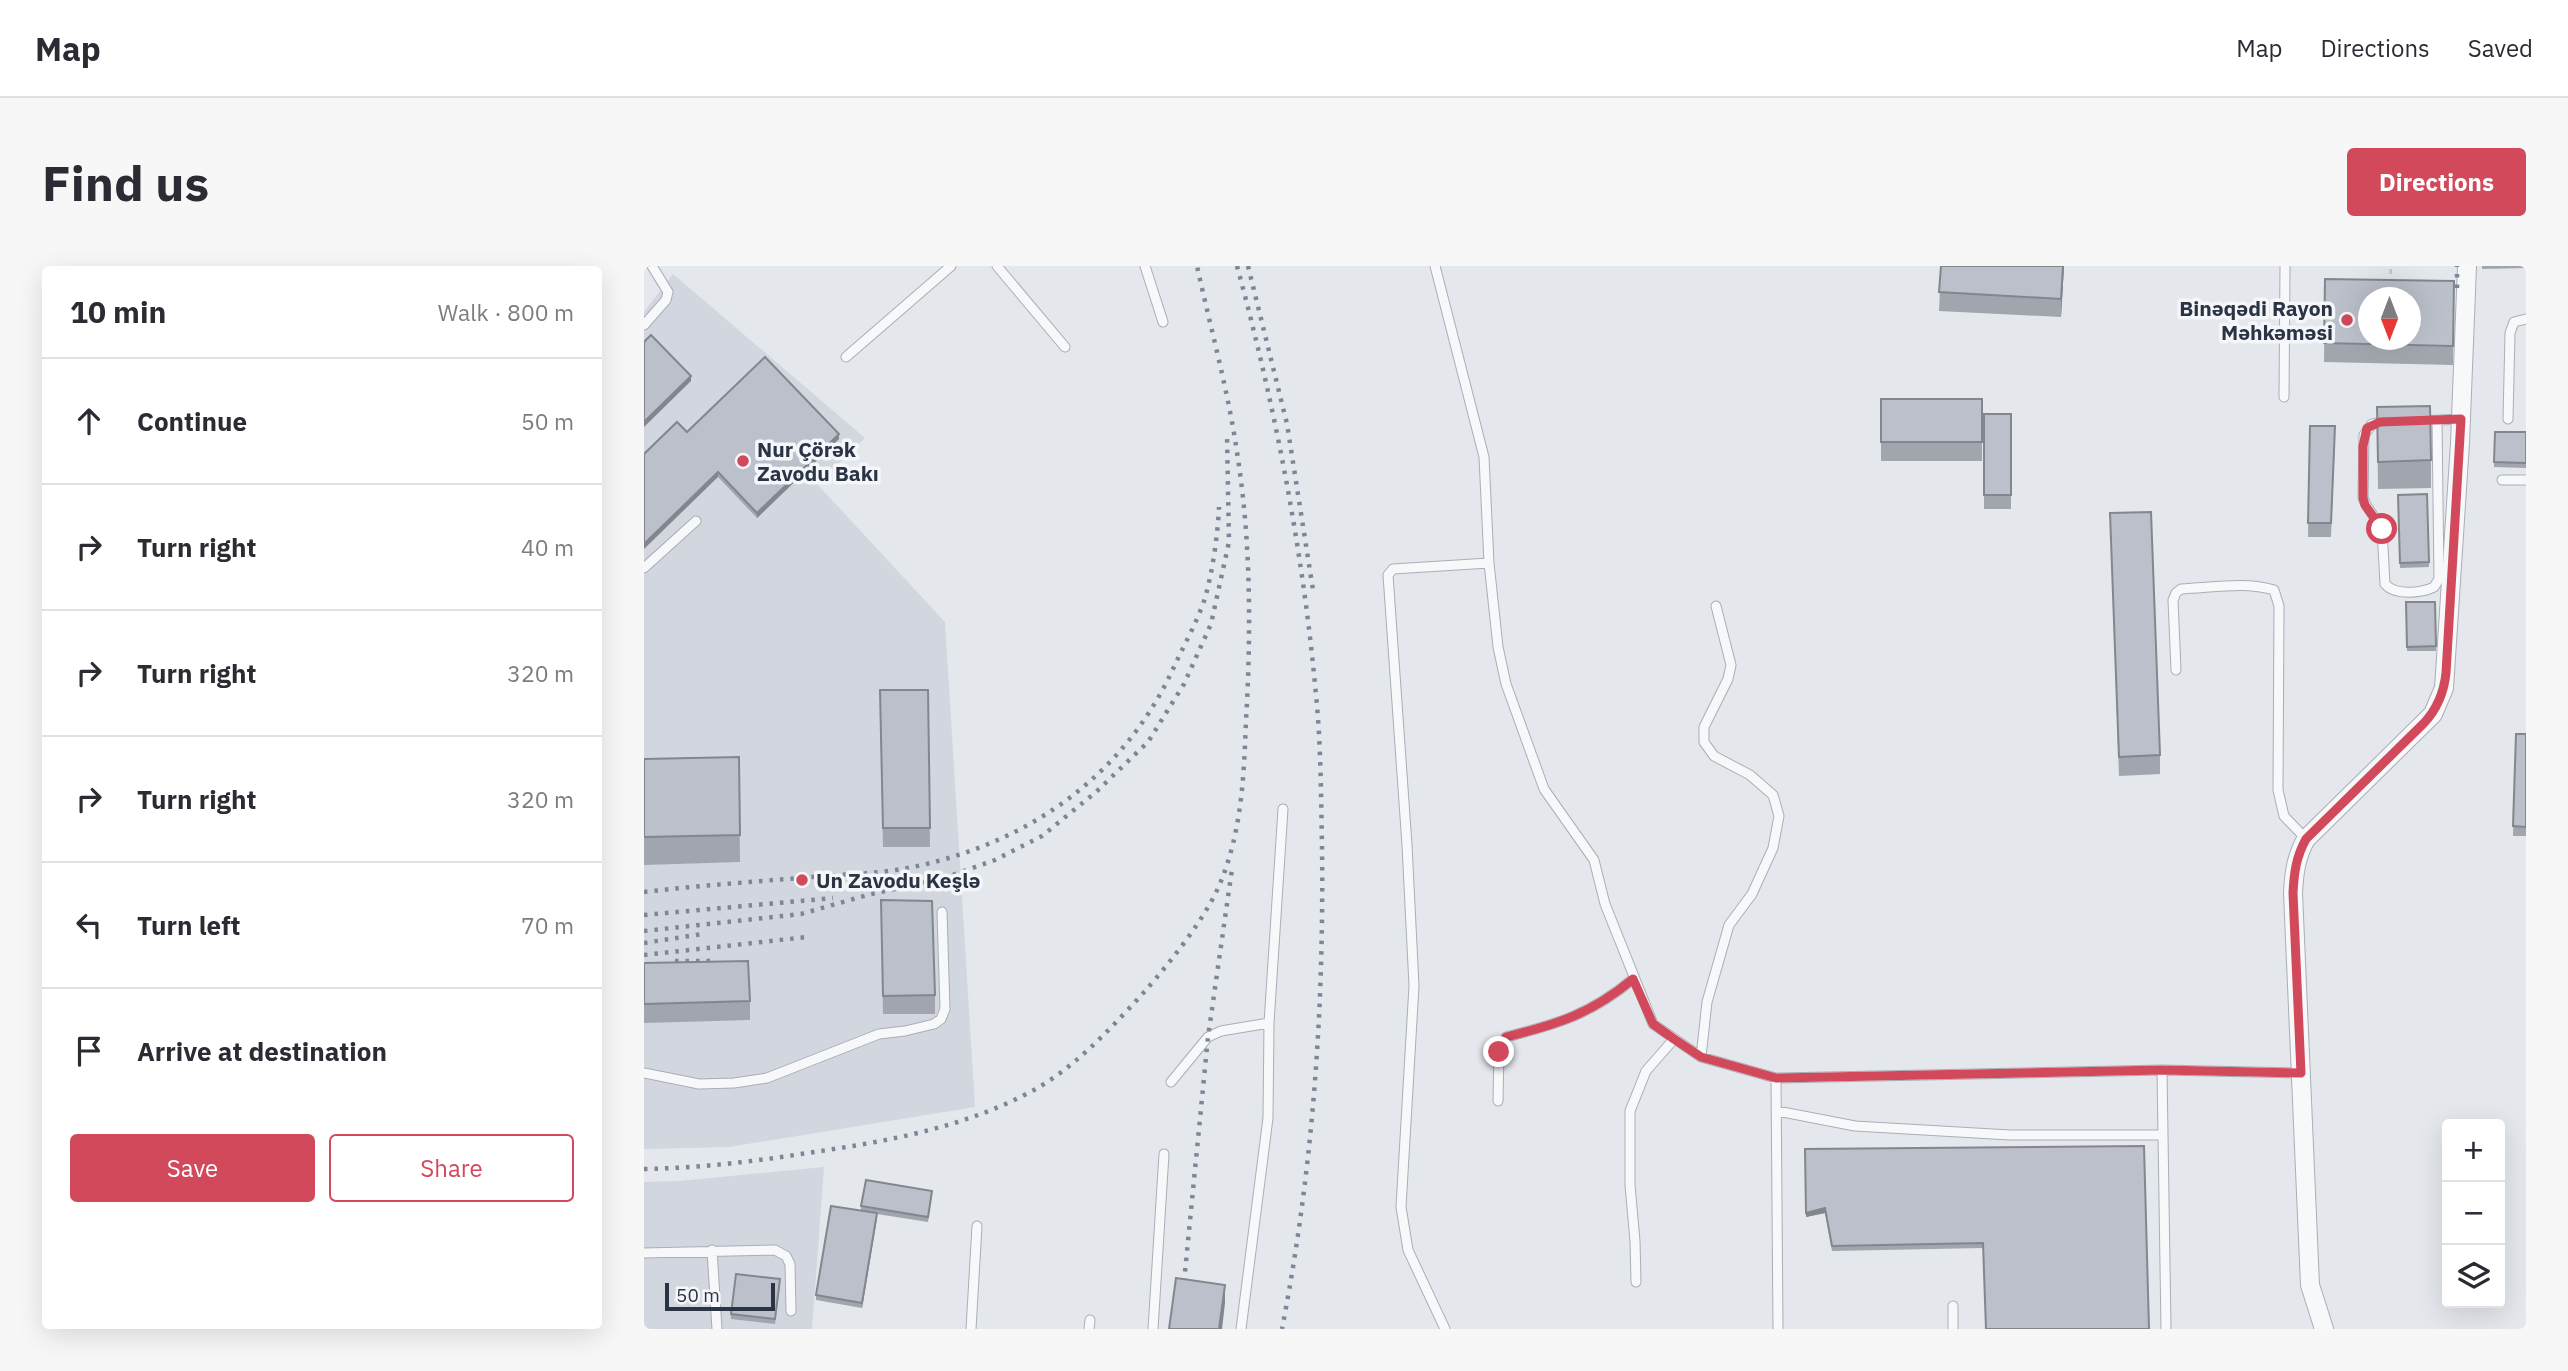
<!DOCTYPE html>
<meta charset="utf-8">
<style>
:root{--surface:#fff;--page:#f7f7f7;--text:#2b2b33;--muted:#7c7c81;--line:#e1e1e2;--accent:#d1495b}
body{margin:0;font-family:"IBM Plex Sans",sans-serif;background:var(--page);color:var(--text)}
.controls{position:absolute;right:21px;bottom:21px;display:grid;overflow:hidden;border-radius:7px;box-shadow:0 7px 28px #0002}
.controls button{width:63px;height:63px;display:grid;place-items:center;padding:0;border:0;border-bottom:2px solid var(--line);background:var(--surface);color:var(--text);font:35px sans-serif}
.compass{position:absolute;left:1714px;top:21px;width:63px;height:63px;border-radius:50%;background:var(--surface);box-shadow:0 7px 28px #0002;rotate:180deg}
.scale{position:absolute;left:21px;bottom:18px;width:110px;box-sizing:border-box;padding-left:7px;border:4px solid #2b3445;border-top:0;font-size:19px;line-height:24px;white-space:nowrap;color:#2b3445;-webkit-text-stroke:5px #f4f6f9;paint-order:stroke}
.stop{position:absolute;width:21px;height:21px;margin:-16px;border:5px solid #d1495b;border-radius:50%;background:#fff}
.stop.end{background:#d1495b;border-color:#fff;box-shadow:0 2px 7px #0008}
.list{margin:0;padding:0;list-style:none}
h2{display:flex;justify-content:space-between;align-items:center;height:91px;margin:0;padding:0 28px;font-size:30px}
h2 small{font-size:23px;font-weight:400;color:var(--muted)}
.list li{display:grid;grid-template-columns:46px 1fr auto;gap:21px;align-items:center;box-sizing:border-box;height:126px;padding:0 28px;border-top:2px solid var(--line)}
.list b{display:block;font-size:26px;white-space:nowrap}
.list em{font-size:23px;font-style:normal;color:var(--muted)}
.actions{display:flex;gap:14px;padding:21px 28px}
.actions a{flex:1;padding:16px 0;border:2px solid var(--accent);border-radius:7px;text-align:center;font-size:24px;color:var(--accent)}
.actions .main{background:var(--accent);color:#fff}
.icon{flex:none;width:38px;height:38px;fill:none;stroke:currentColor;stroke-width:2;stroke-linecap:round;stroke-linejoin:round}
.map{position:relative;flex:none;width:1882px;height:1063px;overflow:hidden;border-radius:7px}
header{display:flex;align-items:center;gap:42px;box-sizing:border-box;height:98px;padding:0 35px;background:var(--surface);border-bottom:2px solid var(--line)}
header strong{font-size:33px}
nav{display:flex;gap:38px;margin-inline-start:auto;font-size:24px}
.intro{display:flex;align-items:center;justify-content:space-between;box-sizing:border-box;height:168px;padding:0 42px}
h1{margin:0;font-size:49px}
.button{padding:18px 32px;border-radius:7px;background:var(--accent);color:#fff;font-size:24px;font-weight:700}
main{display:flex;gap:42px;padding:0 42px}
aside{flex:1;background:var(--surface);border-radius:7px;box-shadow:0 7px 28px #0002}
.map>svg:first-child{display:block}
.built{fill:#d2d6de}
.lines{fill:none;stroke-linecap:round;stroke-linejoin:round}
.lane-casing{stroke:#a9aeb7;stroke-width:11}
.street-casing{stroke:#a9aeb7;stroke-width:20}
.path{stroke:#c2c5cb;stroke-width:2.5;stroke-dasharray:5 5;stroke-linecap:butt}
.lane{stroke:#f7f8fa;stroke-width:9}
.street{stroke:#f7f8fa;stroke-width:18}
.rail{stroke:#7d8696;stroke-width:4.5;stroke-dasharray:3.5 7;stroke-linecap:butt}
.wall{fill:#a1a5ae}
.shaded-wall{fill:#83868d}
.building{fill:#bbc0ca;stroke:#83868d;stroke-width:2;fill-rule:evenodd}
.route{stroke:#d1495b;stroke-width:9}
.poi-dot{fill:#d1495b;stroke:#f4f6f9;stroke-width:2.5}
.labels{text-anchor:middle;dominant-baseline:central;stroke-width:7;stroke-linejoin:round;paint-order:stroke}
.poi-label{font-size:21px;font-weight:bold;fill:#2b3445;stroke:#f4f6f9;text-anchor:start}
</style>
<header>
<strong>Map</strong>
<nav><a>Map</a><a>Directions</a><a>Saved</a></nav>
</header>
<div class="intro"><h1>Find us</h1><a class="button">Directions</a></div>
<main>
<aside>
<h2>10 min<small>Walk · 800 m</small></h2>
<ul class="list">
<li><svg class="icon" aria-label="ahead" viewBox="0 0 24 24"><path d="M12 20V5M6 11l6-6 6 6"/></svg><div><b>Continue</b></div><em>50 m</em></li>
<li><svg class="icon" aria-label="right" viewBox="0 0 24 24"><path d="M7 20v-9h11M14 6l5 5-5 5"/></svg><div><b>Turn right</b></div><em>40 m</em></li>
<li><svg class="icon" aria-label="right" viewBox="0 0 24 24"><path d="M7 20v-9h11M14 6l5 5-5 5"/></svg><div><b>Turn right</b></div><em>320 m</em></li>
<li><svg class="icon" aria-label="right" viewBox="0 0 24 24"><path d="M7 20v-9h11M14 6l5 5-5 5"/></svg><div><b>Turn right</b></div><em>320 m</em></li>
<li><svg class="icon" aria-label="left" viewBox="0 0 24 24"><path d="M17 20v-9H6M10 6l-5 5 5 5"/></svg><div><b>Turn left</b></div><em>70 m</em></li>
<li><svg class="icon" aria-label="arrive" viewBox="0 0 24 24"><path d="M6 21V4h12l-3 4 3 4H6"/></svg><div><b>Arrive at destination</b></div></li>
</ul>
<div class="actions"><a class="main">Save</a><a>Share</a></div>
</aside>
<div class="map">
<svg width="1882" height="1063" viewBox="0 0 1882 1063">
<rect width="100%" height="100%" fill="#e4e7ec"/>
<path class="built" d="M29 8 221 172 173 218 301 356 331 841 85 881 0 883V46Z
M180 901 168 1063H0V916L35 915Z"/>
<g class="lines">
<defs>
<path id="lane" d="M353 0 421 81
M501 0 519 56
M791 0 840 191 845 297 854 381 862 418 900 523 950 594 961 638 1009 758 1057 791 1132 812 1518 804
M0 59 22 34 24 26 8 0
M202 91 307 0
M1640 131 1641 0
M1864 153 1866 67 1870 56 1882 53
M1777 155 1817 153
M1742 156 1728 158 1720 169 1719 232 1722 239 1738 263 1741 318C1751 330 1778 327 1790 321L1795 313 1793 154
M1858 214H1882
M0 302 52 255
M1532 404 1529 334 1532 327 1537 323C1567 322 1601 315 1630 324L1635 340 1634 524 1640 550 1662 573
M1057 791 1063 736 1085 659 1108 628 1129 582 1135 550 1129 529 1106 509 1070 490 1060 476V461L1084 413 1087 399 1072 340
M0 807 55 818 90 817 123 812 235 768 261 765 290 758 297 753 301 743 298 646
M1132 812 1134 1063
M527 816 564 771 577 765 625 757
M854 835 855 786 862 771C914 758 947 748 989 713
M1133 845 1211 860 1366 869H1519
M68 984 73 1063
M0 987 131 984 142 990 146 998 147 1045
M992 1016 991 975 986 919V845L1002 805 1030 773
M1309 1040V1063
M327 1063 333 960
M445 1063 446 1054
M509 1063 520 888
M597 1063 624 852 625 757 639 543
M801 1063 764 984 757 941 770 720 763 579 744 309 749 303 845 297
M1522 1063 1518 804 1657 807"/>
<path id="street" d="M1680 1063 1666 1019 1649 627C1650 607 1652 591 1662 573L1789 448 1800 422 1816 177 1823 0"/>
</defs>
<use href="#lane" class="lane-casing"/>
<use href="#street" class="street-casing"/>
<path class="path" d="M1746 18 1747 0"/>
<use href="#lane" class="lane"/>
<use href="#street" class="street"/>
<path class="rail" d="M593 0C631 140 659 285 672 429 677 479 677 530 678 580 680 743 669 903 638 1063
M604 0 643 158 669 324
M1813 22V0
M0 626C60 619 120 615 180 610 210 608 240 607 269 601 384 577 479 511 529 403 539 381 552 358 560 335 568 310 574 268 575 241
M0 649 189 632
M0 665 157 648 227 628 300 612 351 594 398 570 452 526 504 476 540 418 567 358 585 276 583 170
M0 677 58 668
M0 689 163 671
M31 695H67
M0 903C57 902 114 895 170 886 245 875 322 861 390 824 433 800 469 760 502 724 528 694 566 647 579 610 598 560 600 507 602 455 607 368 607 279 594 193 585 128 567 64 553 0
M540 1016 564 771 588 603"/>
</g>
<path class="wall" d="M1297 0H1420L1417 51 1295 45Z
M1838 0H1882V2L1838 3Z
M1681 13 1810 15 1809 99 1680 96Z
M1237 133H1338V195H1237Z
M1733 141 1787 194V222L1734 223Z
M1340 148H1367V243H1340Z
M1666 160 1691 174 1687 271H1664Z
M43 166 195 173 113 252 74 211Z
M1851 166H1882V202L1850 201Z
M1783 228 1785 301 1756 302 1754 229Z
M1466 247 1516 489V508L1475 510Z
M1762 336H1791L1792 385H1763Z
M284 424 286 581H239L236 443Z
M1872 468H1882V570H1869Z
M95 491 96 596 0 599V493Z
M237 634 291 729V748H239Z
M0 697 106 735V754L0 757Z
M1500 880 1339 982 1188 985 1181 947 1162 951 1161 883Z
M288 929 284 956 233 948 218 1042 172 1034V1029L217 945V940Z
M136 1018 131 1058 87 1053V1048Z"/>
<path class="shaded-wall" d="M1419 0H1420L1417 51V33Z
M47 110V115L0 161V156Z
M195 168V173L113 252V247Z
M74 206V211L0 283V278Z
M1181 942V947L1162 951V947Z
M233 947V952L218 1042V1037Z
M581 1019V1037L578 1063H575Z"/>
<path class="building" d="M1297 0H1419L1417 33 1295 26Z
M1681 13 1810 15 1809 80 1680 77ZM1725 32H1767V74H1725Z
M7 69 47 110 0 156V76Z
M121 91 195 168 113 247 74 206 0 278V188L33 156 43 166Z
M1237 133H1338V176H1237Z
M1786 140 1787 194 1734 196 1733 141Z
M1340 148H1367V229H1340Z
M1666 160H1691L1687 257H1664Z
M1851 166H1882V197L1850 196Z
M1783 228 1785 296 1756 297 1754 229Z
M1507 246 1516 489 1475 491 1466 247Z
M1762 336H1791L1792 380 1763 381Z
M236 424H284L286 562H239Z
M1872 468H1882V561L1869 560Z
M95 491 96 569 0 571V493Z
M237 634 288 635 291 729 239 730Z
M104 695 106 735 0 738V697Z
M1500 880 1505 1063H1342L1339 977 1188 980 1181 942 1162 947 1161 883Z
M222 914 288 925 284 951 217 940Z
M187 940 233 947 218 1037 172 1029Z
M92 1008 136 1013 131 1053 87 1048Z
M532 1012 581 1019 575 1063H525Z"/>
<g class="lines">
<path class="route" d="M855 786 862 771C914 758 947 748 989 713L1009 758 1030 773 1057 791 1132 812 1518 804 1657 807 1649 627C1650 607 1652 591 1662 573L1780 457C1794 442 1800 426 1802 407L1817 153 1736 156 1723 162 1719 180V232L1721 239 1738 263"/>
</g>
<g class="poi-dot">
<circle cx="1703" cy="54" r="7"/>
<circle cx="99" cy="195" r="7"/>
<circle cx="158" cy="614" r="7"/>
</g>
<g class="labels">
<g class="poi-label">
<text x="1689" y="42" text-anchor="end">Binəqədi Rayon<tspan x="1689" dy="24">Məhkəməsi</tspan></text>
<text x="113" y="183">Nur Çörək<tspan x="113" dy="24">Zavodu Bakı</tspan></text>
<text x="172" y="614">Un Zavodu Keşlə</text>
</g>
</g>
</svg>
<div class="controls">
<button>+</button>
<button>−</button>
<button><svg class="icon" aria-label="layers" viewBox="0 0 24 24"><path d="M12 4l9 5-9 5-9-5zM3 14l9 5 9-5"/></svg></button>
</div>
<svg class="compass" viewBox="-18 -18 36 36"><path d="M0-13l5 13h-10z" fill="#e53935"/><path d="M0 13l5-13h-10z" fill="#7c7c81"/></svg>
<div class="scale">50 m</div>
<div class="stop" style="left:1738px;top:263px"></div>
<div class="stop end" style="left:855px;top:786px"></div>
</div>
</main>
